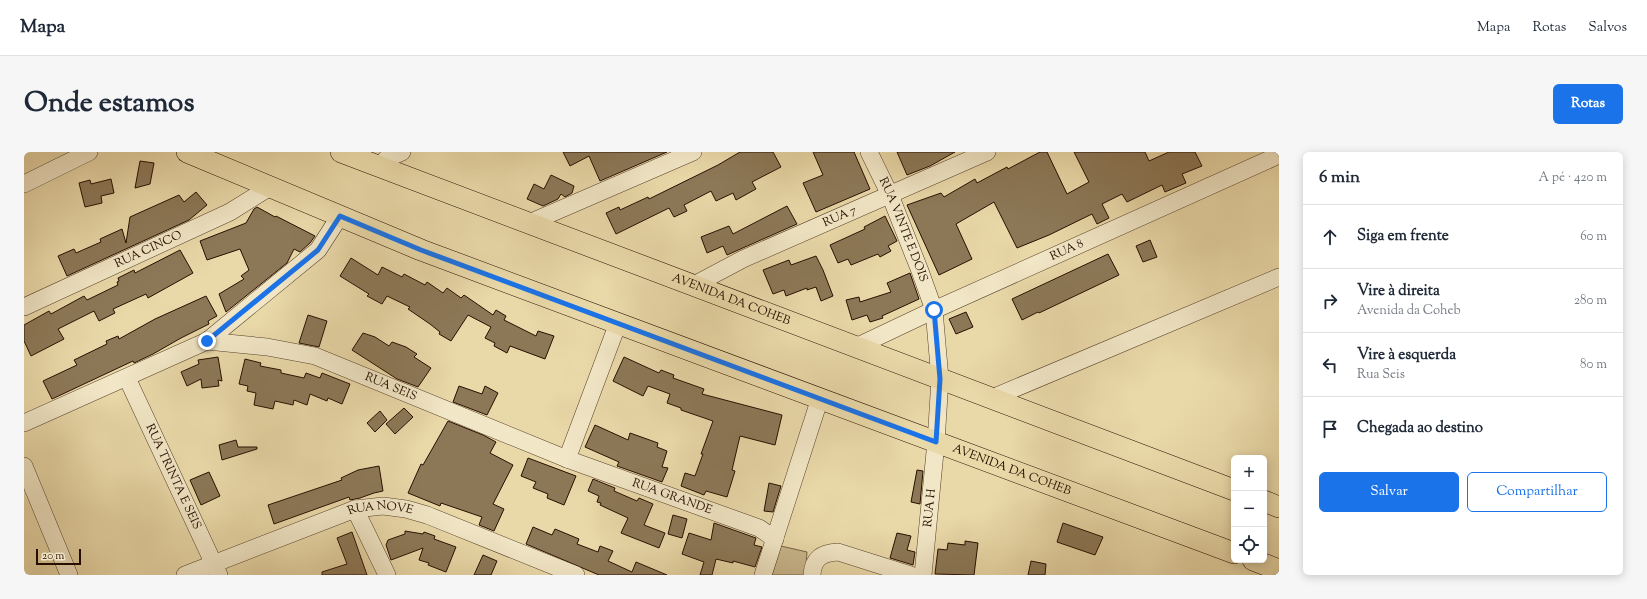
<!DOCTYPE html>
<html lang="pt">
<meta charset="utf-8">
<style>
:root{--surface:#fff;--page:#f6f6f7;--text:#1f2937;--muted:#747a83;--line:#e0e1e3;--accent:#1a73e8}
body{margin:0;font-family:"Sorts Mill Goudy",serif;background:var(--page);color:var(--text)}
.controls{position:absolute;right:12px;bottom:12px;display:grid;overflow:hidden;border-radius:6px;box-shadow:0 2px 10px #0003}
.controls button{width:36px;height:36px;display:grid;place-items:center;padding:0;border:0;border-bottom:1px solid var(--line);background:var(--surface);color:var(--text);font:20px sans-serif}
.scale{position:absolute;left:12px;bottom:10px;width:45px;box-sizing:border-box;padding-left:4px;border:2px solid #270f00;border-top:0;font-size:11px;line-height:14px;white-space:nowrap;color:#270f00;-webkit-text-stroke:3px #f1e6c6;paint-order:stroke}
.stop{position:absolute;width:12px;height:12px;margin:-9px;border:3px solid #1a73e8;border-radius:50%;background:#fff}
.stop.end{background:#1a73e8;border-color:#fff;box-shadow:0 1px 4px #0008}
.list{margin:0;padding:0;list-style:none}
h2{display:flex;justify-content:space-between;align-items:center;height:52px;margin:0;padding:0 16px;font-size:17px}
h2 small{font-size:13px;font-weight:400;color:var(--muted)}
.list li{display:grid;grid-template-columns:26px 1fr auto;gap:12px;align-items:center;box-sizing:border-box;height:64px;padding:0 16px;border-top:1px solid var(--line)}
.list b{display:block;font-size:15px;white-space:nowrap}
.list p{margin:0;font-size:13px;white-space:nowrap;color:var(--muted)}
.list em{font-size:13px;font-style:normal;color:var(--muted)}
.actions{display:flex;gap:8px;padding:12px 16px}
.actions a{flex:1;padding:9px 0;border:1px solid var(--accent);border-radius:6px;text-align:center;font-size:14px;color:var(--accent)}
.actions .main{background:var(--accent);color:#fff}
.icon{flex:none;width:22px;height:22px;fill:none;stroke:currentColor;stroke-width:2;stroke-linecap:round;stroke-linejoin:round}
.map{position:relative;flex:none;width:1255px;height:423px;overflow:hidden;border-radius:6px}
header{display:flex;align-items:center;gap:24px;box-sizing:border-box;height:56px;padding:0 20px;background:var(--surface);border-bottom:1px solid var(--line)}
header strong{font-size:19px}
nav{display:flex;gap:22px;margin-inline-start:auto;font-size:14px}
.intro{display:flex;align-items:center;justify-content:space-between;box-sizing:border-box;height:96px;padding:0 24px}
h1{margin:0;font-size:28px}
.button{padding:10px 18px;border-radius:6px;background:var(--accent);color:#fff;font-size:14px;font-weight:700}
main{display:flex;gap:24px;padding:0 24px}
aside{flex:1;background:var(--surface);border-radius:6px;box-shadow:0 2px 10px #0003}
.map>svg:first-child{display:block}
.green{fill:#c8b68b;stroke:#786246}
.building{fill:#8c7857;stroke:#270f00}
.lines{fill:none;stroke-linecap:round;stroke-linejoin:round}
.minor-casing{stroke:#58412a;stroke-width:18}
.major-casing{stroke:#270f00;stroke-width:22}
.minor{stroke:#f1e6c6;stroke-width:17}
.major{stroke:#e9d8a8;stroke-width:21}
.route{stroke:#1a73e8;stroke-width:5}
.labels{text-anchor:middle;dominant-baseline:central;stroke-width:3.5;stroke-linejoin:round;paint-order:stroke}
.street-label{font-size:12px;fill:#270f00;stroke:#f1e6c6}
</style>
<header>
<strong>Mapa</strong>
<nav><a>Mapa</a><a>Rotas</a><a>Salvos</a></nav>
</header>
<div class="intro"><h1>Onde estamos</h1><a class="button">Rotas</a></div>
<main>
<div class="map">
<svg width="1255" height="423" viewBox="0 0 1255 423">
<rect width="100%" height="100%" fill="#e9d8a8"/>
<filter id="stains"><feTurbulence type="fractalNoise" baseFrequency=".005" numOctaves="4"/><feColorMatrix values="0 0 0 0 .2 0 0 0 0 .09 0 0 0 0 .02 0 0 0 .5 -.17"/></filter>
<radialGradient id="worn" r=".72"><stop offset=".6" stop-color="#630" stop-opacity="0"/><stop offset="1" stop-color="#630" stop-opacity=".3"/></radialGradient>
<path class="green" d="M757 394 783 400 781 423H748Z"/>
<path class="building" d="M539 0H643L576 29 565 4 546 14Z
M716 0H749L757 15 728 30 732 37 712 48 709 41 692 49 687 39 660 53 663 59 650 65 645 56 592 82 582 61 595 55 596 58 624 45 625 47 694 13Z
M789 0H830L846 37 792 60 779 31 799 23Z
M873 0H931L906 14 883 23Z
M1016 0H1023L1043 42 1065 30 1050 0H1121L1125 9 1145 0H1171L1178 14 1158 22 1162 31 1141 40 1138 33 1103 50 1098 42 1078 52 1085 66 1073 72 1068 62 1025 83 993 96 970 50 932 72 948 107 915 123 883 53 917 41 920 45 951 27 953 31 983 15 984 17Z
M116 9 130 11 126 32 111 36Z
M527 23 550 34 548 41 541 45 537 42 534 47 519 54 503 47 510 32 520 37Z
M87 27 90 41 77 44 78 51 61 55 55 31 66 28 67 32Z
M172 40 183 53 165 68 43 124 34 104 50 97 52 101 77 90 76 87 98 77 102 91 106 65 155 43 160 50Z
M763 54 773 72 703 103 699 94 683 101 677 85 705 74 709 82Z
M233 55 251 65 252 64 291 84 286 91 276 100 270 97 263 111 202 160 195 142 220 127 217 124 225 118 216 97 183 108 176 89 222 71 230 57Z
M861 64 873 89 864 94 867 99 856 105 854 102 827 113 824 107 814 111 806 93 841 77 840 75Z
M1126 88 1133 105 1119 110 1112 94Z
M156 98 169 121 124 146 122 142 89 157 91 161 75 169 70 159 34 177 40 187 7 204 0 189V173L25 159 27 162 60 144 63 148 94 133 93 130 95 129 94 126 110 118 111 121Z
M1084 102 1095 123 1015 161 1014 160 998 168 988 147Z
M792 104 799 118 809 144 797 149 792 135 783 138V136L762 144 760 138 749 142 739 118 765 108 767 113Z
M327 106 354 123 358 115 378 125 380 122 401 133 403 130 419 141 423 136 437 146 440 143 469 163 472 158 482 164 480 168 512 184 514 179 530 184 521 207 486 194 483 201 470 194 471 191 461 186 467 175 444 163 427 189 415 182 416 180 406 172 384 157 386 155 363 144 358 152 343 144 345 142 316 124Z
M886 121 895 147 858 164 859 166 846 170 843 163 828 168 822 148 835 145 836 150 867 140 863 131Z
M182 144 193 164 184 169 185 172 157 186 129 202 110 211 109 209 28 247 19 229 53 213 50 208 83 192 82 189 94 184 95 187 131 167Z
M942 160 949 175 932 182 925 167Z
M284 163 303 169 295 195 275 191Z
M339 181 351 185 365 194 368 190 382 195 393 202 390 205 407 216 394 235 373 227 328 198Z
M194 205 198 229 194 228 195 234 178 236 177 227 163 234 157 220 175 212 174 208Z
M600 205 635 221 637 218 650 223 649 226 680 237 678 242 758 263 751 293 716 284 708 318 711 319 703 345 682 339 680 343 657 334 661 321 671 324 679 302H677L689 269 657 258V256L643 251 646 242 624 234 619 244 589 229Z
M221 207 237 211 236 214 257 218V221L280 226 282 221 296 226 298 221 326 232 318 252 304 246 303 249 286 242 283 253 270 248 269 253 251 249 249 257 230 253 232 241 223 239 224 234 215 232Z
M435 234 458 242 461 234 474 241 463 263 429 250Z
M380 256 389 265 371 282 362 272Z
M356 259 363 268 351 280 343 271Z
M424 269 459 283 472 290 466 301 489 313 469 352 480 357 470 379 455 373 458 365 417 351 416 354 384 341 397 312 399 313Z
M571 273 604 288 606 281 634 291 633 295 643 299 638 315 644 316 638 330 593 314 595 310 561 295Z
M212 288 214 295H233V297L198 308 195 293Z
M504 306 552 324 540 353 523 346 524 342 509 336 512 330 497 324Z
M355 314 359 339 350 341 336 346 326 348 325 345 250 372 244 353 318 328 317 326 334 318Z
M893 318 899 319 896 352 887 350Z
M185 320 196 344 177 353 166 328Z
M569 327 591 336 590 339 613 349 615 346 629 352 620 373 641 381 635 396 597 381 604 366 576 353 577 351 573 350 575 344 564 339Z
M745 331 757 334 749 360 740 359Z
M649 363 663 367 658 386 644 382Z
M690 371 732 386 730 393 738 395 731 415 709 409V411L692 407 688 423H676L680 410 658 402 665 381 687 388Z
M1039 371 1079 385 1071 403 1033 390Z
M509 375 528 383 531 377 555 387 553 392 574 400 576 394 589 399 584 409 608 420 612 410 643 423H575L502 392Z
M381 379 399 382 400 380 411 384 410 387 432 395 422 420 404 413 405 411 395 408 399 396 367 408 362 393 364 388 381 382Z
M328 380 343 423H298V420L323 412 313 386Z
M873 381 887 384 883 398 891 400 889 413 866 406Z
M941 389 954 391 950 423 911 422 914 397 923 398 924 391 941 393Z
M459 403 473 409 467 423H450Z
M1007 409 1022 412 1021 423H1004Z"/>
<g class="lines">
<defs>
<g id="minor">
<path id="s1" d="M845 0 866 43 896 119 910 158 916 227 912 290 899 423"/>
<path d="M357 15 362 7 378 0"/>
<path d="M0 32 65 0"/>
<path d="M505 71 669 0"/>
<path id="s2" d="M670 133 719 107 963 0"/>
<path id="s3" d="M0 155 206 60 246 35"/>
<path id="s4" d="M183 189 243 195 291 204 543 307 735 376 751 387"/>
<path id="s5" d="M832 195 910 158 1255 3"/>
<path id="s6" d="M103 226 195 423"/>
<path d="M968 246 1255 125"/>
<path d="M0 271 183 189 294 98 316 64"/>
<path d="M543 307 594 171"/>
<path d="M0 314 45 423"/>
<path d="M331 357 363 423"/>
<path id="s7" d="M161 423 331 357 359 354 382 357 403 363 552 423"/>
<path d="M739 423 796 246"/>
<path d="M788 423C789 406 798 401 814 400L887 423"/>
</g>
<g id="major">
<path id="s8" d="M163 0 397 98 1210 401"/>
<path id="s9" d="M317 0 1210 338"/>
<path d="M1240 349 1255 355"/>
<path d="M1229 408 1255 418"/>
</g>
</defs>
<use href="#minor" class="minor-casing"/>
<use href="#major" class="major-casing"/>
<use href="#minor" class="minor"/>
<use href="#major" class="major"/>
</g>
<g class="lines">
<path class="route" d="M183 189 294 98 316 64 397 98 912 290 916 227 910 158"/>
</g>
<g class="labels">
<g class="street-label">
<text stroke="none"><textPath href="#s2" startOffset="161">RUA 7</textPath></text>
<text stroke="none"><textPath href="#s1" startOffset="85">RUA VINTE E DOIS</textPath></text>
<text stroke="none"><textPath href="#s3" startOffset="137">RUA CINCO</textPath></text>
<text stroke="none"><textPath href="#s5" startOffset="232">RUA 8</textPath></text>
<text stroke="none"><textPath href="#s9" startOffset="417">AVENIDA DA COHEB</textPath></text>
<text stroke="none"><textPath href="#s4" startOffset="191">RUA SEIS</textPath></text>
<text stroke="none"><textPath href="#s8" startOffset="884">AVENIDA DA COHEB</textPath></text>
<text stroke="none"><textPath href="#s6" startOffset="109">RUA TRINTA E SEIS</textPath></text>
<text stroke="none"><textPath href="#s4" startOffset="493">RUA GRANDE</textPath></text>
<text transform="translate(906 356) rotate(-84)">RUA H</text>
<text stroke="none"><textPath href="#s7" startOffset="208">RUA NOVE</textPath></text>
</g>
</g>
<rect width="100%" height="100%" filter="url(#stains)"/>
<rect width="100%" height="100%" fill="url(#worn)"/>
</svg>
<div class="controls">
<button>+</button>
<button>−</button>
<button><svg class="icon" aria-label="locate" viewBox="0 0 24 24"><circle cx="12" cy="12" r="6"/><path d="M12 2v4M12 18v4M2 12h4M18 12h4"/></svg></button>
</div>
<div class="scale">20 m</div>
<div class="stop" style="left:910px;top:158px"></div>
<div class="stop end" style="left:183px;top:189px"></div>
</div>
<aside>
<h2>6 min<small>A pé · 420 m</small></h2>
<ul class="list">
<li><svg class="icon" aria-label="ahead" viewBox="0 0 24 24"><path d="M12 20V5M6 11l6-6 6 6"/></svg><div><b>Siga em frente</b></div><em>60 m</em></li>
<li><svg class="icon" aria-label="right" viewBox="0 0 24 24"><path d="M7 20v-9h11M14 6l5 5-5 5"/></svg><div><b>Vire à direita</b><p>Avenida da Coheb</p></div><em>280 m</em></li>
<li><svg class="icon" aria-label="left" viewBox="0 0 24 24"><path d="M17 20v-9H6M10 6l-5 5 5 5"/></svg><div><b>Vire à esquerda</b><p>Rua Seis</p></div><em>80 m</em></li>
<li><svg class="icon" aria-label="arrive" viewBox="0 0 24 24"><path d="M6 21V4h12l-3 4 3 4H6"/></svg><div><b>Chegada ao destino</b></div></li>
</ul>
<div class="actions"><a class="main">Salvar</a><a>Compartilhar</a></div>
</aside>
</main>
